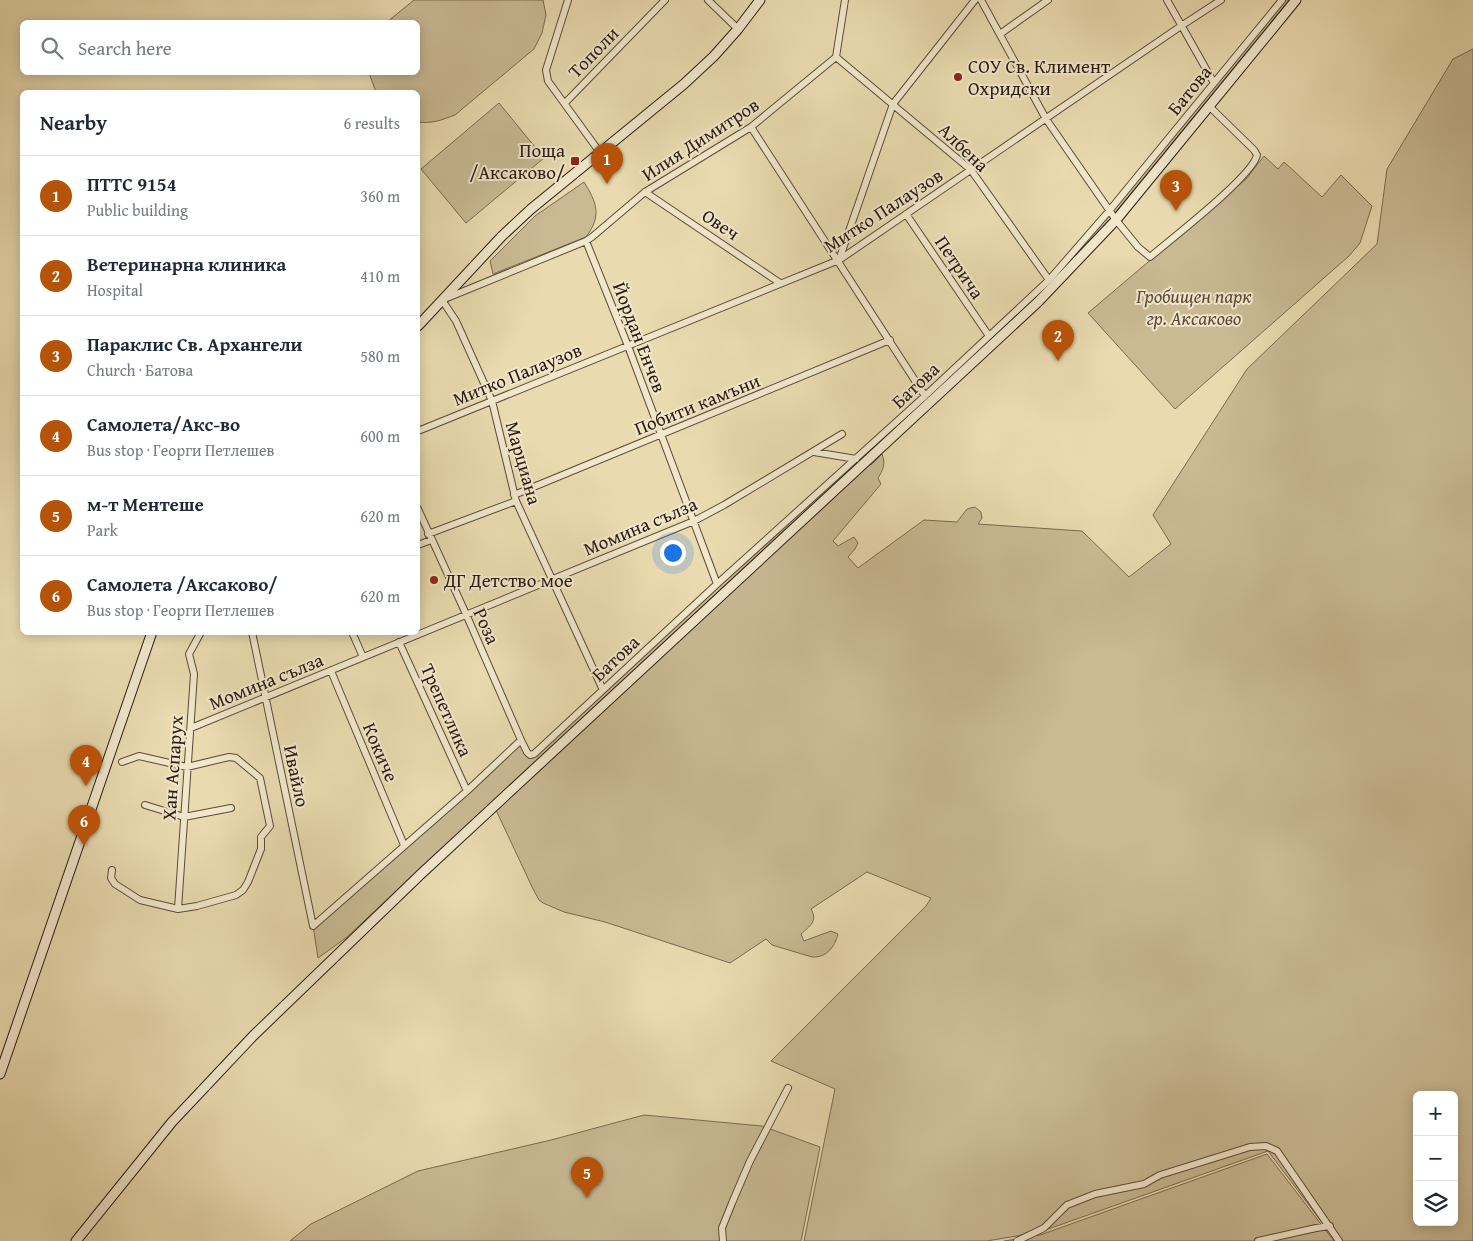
<!DOCTYPE html>
<meta charset="utf-8">
<style>
:root{--surface:#fff;--page:#f2f2f3;--text:#1f2937;--muted:#747a83;--line:#e0e1e3;--accent:#b45309}
body{margin:0;font-family:"Gentium Book Plus",serif;background:var(--page);color:var(--text)}
.controls{position:absolute;right:15px;bottom:15px;display:grid;overflow:hidden;border-radius:8px;box-shadow:0 2px 12px #0003}
.controls button{width:45px;height:45px;display:grid;place-items:center;padding:0;border:0;border-bottom:1px solid var(--line);background:var(--surface);color:var(--text);font:25px sans-serif}
.you{position:absolute;left:672px;top:552px;width:18px;height:18px;margin:-12px;border:4px solid #fff;border-radius:50%;background:#1a73e8;box-shadow:0 0 0 8px #1a73e833}
.badge{display:grid;place-items:center;width:32px;height:32px;border-radius:50%;background:var(--accent);color:#fff;font-size:16px;font-weight:700}
.pin{position:absolute;translate:-50% -41px;filter:drop-shadow(0 1px 2px #0008)}
.pin::after{content:'';position:absolute;top:26px;width:18px;height:15px;background:inherit;clip-path:polygon(0 0,100% 0,50% 100%)}
.list{margin:0;padding:0;list-style:none}
h2{display:flex;justify-content:space-between;align-items:center;height:65px;margin:0;padding:0 20px;font-size:21px}
h2 small{font-size:16px;font-weight:400;color:var(--muted)}
.list li{display:grid;grid-template-columns:32px 1fr auto;gap:15px;align-items:center;box-sizing:border-box;height:80px;padding:0 20px;border-top:1px solid var(--line)}
.list b{display:block;font-size:19px;white-space:nowrap}
.list p{margin:0;font-size:16px;white-space:nowrap;color:var(--muted)}
.list em{font-size:16px;font-style:normal;color:var(--muted)}
.icon{flex:none;width:28px;height:28px;fill:none;stroke:currentColor;stroke-width:2;stroke-linecap:round;stroke-linejoin:round}
.map{position:relative;flex:none;width:1473px;height:1241px;overflow:hidden}
.search{position:absolute;background:var(--surface);box-shadow:0 2px 12px #0003;left:20px;top:20px;width:400px;height:55px;display:flex;align-items:center;gap:12px;box-sizing:border-box;padding:0 18px;border-radius:8px;color:var(--muted);font-size:19px}
.panel{position:absolute;background:var(--surface);box-shadow:0 2px 12px #0003;left:20px;top:90px;width:400px;height:545px;border-radius:8px}
.map>svg:first-child{display:block}
.green{fill:#c9ba94;stroke:#7a6a52;fill-rule:evenodd}
.lines{fill:none;stroke-linecap:round;stroke-linejoin:round}
.street-casing{stroke:#5a4b38;stroke-width:8}
.secondary-casing{stroke:#2a1b10;stroke-width:11}
.street{stroke:#f1e7cb;stroke-width:6}
.secondary{stroke:#f1e7cb;stroke-width:9}
.poi-dot{fill:#8f2418;stroke:#f1e7cb;stroke-width:2}
.labels{text-anchor:middle;dominant-baseline:central;stroke-width:4;stroke-linejoin:round;paint-order:stroke}
.street-label{font-size:19px;fill:#2a1b10;stroke:#f1e7cb}
.poi-label{font-size:19px;fill:#2a1b10;stroke:#f1e7cb;text-anchor:start}
.park-label{font-size:19px;font-style:italic;fill:#5a4b38;stroke:#f1e7cb}
</style>
<div class="map">
<svg width="1473" height="1241" viewBox="0 0 1473 1241">
<rect width="100%" height="100%" fill="#e9daaf"/>
<filter id="stains"><feTurbulence type="fractalNoise" baseFrequency=".004" numOctaves="4"/><feColorMatrix values="0 0 0 0 .2 0 0 0 0 .09 0 0 0 0 .02 0 0 0 .5 -.17"/></filter>
<radialGradient id="worn" r=".72"><stop offset=".6" stop-color="#630" stop-opacity="0"/><stop offset="1" stop-color="#630" stop-opacity=".3"/></radialGradient>
<path class="green" d="M414 0H543L546 15 542 33 534 49 455 115C442 120 431 124 418 122V92H376L369 73 418 72V22H387Z
M1282 0H1289L1110 219 1045 293 428 863 411 877 347 937 318 958 313 926 521 740 530 755 1049 280Z
M1473 49V1241H1336L1268 1151 1040 1232 987 1241H804L835 1089 771 1061 926 906 931 898 867 872 811 909C818 921 810 926 801 934L804 941 831 931 838 934C835 947 826 958 812 957L772 945 766 939 730 963 605 922 564 912 543 903 539 900 533 889 496 810 870 463 871 465 882 454C886 464 883 470 878 478L881 484 833 541 838 546 854 537 858 543 855 549 848 557 858 568 924 520 957 522 967 509 975 507 981 512 982 518 978 524 1082 531 1129 577 1171 544 1153 515 1247 369 1377 244 1387 169 1453 59ZM1417 1095H1454V1222H1417Z
M499 103 544 158 466 223 421 169Z
M1264 156 1278 169 1284 162 1322 197 1341 175 1372 206 1360 243 1349 256 1175 409 1088 313 1246 179Z
M584 182C597 203 602 216 586 237L493 274 490 261 535 216Z
M644 1115 762 1126 820 1147 801 1241H290L311 1224 418 1171 551 1140Z
M1267 1154 1334 1241H1004L1040 1235Z"/>
<g class="lines">
<defs>
<path id="street" d="M568 0 546 70 548 81 601 154
M708 0 738 29
M981 0 1046 119 1116 220 1138 247 1150 257C1171 239 1253 176 1257 155L1254 150 1209 106
M1167 0 1214 83
M1000 34 1048 0
M836 57 971 170 1049 280
M565 103 665 0
M751 127 925 396
M645 192 780 283
M906 214 989 336
M586 241 628 346 717 584
M839 260 893 104 975 0
M418 431 839 260 1181 26 1221 0
M814 452 856 459
M514 495 890 340
M418 509 466 614 521 740 527 752 530 755 534 754 717 584 925 396 1049 280 1109 211 1282 0
M428 534 516 501
M418 545 431 540
M252 632 313 926 467 791 521 740
M352 632 363 657
M399 642 467 791
M331 671 404 845
M603 690 516 501 492 401 456 321 442 300 586 241 592 237 645 192 751 127 836 57 845 0
M191 728 694 521 724 505 842 434
M145 805 184 817 231 808
M112 870 111 878 115 884 140 900 178 909 197 906 236 895 243 890 248 882 261 849V837L270 826 260 778 236 758 229 757 187 767 139 756 122 762
M178 909 194 674 189 654 201 632
M723 1241 722 1228 732 1203 750 1161 788 1088
M1017 1241 1044 1228 1067 1205 1095 1194 1144 1184 1160 1175 1250 1147 1266 1146 1277 1151 1339 1241
M1258 1241 1316 1228 1330 1226"/>
<path id="secondary" d="M418 326 502 236 531 209 684 84 714 56 738 29 760 0
M0 1074 152 632
M76 1241 172 1122 253 1036 421 874 1038 302 1116 220 1296 0"/>
</defs>
<use href="#street" class="street-casing"/>
<use href="#secondary" class="secondary-casing"/>
<use href="#street" class="street"/>
<use href="#secondary" class="secondary"/>
</g>
<g class="poi-dot">
<circle cx="958" cy="77" r="5"/>
<rect x="570" y="156" width="10" height="10" rx="2.5"/>
<circle cx="434" cy="580" r="5"/>
</g>
<g class="labels">
<g class="street-label">
<text transform="translate(593 52) rotate(-46)">Тополи</text>
<text transform="translate(1189 90) rotate(-51)">Батова</text>
<text transform="translate(700 139) rotate(-33)">Илия Димитров</text>
<text transform="translate(964 147) rotate(44)">Албена</text>
<text transform="translate(883 210) rotate(-33)">Митко Палаузов</text>
<text transform="translate(721 224) rotate(34)">Овеч</text>
<text transform="translate(960 267) rotate(56)">Петрича</text>
<text transform="translate(640 337) rotate(69)">Йордан Енчев</text>
<text transform="translate(517 374) rotate(-22)">Митко Палаузов</text>
<text transform="translate(915 385) rotate(-43)">Батова</text>
<text transform="translate(697 404) rotate(-22)">Побити камъни</text>
<text transform="translate(524 463) rotate(74)">Марциана</text>
<text transform="translate(640 526) rotate(-23)">Момина сълза</text>
<text transform="translate(487 626) rotate(66)">Роза</text>
<text transform="translate(615 658) rotate(-43)">Батова</text>
<text transform="translate(266 681) rotate(-22)">Момина сълза</text>
<text transform="translate(447 710) rotate(66)">Трепетлика</text>
<text transform="translate(381 752) rotate(67)">Кокиче</text>
<text transform="translate(172 768) rotate(-86)">Хан Аспарух</text>
<text transform="translate(297 776) rotate(78)">Ивайло</text>
</g>
<g class="poi-label">
<text x="968" y="66">СОУ Св. Климент<tspan x="968" dy="22">Охридски</tspan></text>
<text x="565" y="150" text-anchor="end">Поща<tspan x="565" dy="22">/Аксаково/</tspan></text>
<text x="444" y="580">ДГ Детство мое</text>
</g>
<g class="park-label">
<text x="1194" y="296">Гробищен парк<tspan x="1194" dy="22">гр. Аксаково</tspan></text>
</g>
</g>
<rect width="100%" height="100%" filter="url(#stains)"/>
<rect width="100%" height="100%" fill="url(#worn)"/>
</svg>
<div class="controls">
<button>+</button>
<button>−</button>
<button><svg class="icon" aria-label="layers" viewBox="0 0 24 24"><path d="M12 4l9 5-9 5-9-5zM3 14l9 5 9-5"/></svg></button>
</div>
<div class="you"></div>
<div class="pin badge" style="left:607px;top:184px">1</div>
<div class="pin badge" style="left:1058px;top:361px">2</div>
<div class="pin badge" style="left:1176px;top:211px">3</div>
<div class="pin badge" style="left:86px;top:786px">4</div>
<div class="pin badge" style="left:587px;top:1198px">5</div>
<div class="pin badge" style="left:84px;top:846px">6</div>
<div class="search"><svg class="icon" aria-label="search" viewBox="0 0 24 24"><circle cx="10" cy="10" r="6"/><path d="M15 15l6 6"/></svg>Search here</div>
<section class="panel">
<h2>Nearby<small>6 results</small></h2>
<ul class="list">
<li><span class="badge">1</span><div><b>ПТТС 9154</b><p>Public building</p></div><em>360 m</em></li>
<li><span class="badge">2</span><div><b>Ветеринарна клиника</b><p>Hospital</p></div><em>410 m</em></li>
<li><span class="badge">3</span><div><b>Параклис Св. Архангели</b><p>Church · Батова</p></div><em>580 m</em></li>
<li><span class="badge">4</span><div><b>Самолета/Акс-во</b><p>Bus stop · Георги Петлешев</p></div><em>600 m</em></li>
<li><span class="badge">5</span><div><b>м-т Ментeше</b><p>Park</p></div><em>620 m</em></li>
<li><span class="badge">6</span><div><b>Самолета /Аксаково/</b><p>Bus stop · Георги Петлешев</p></div><em>620 m</em></li>
</ul>
</section>
</div>
